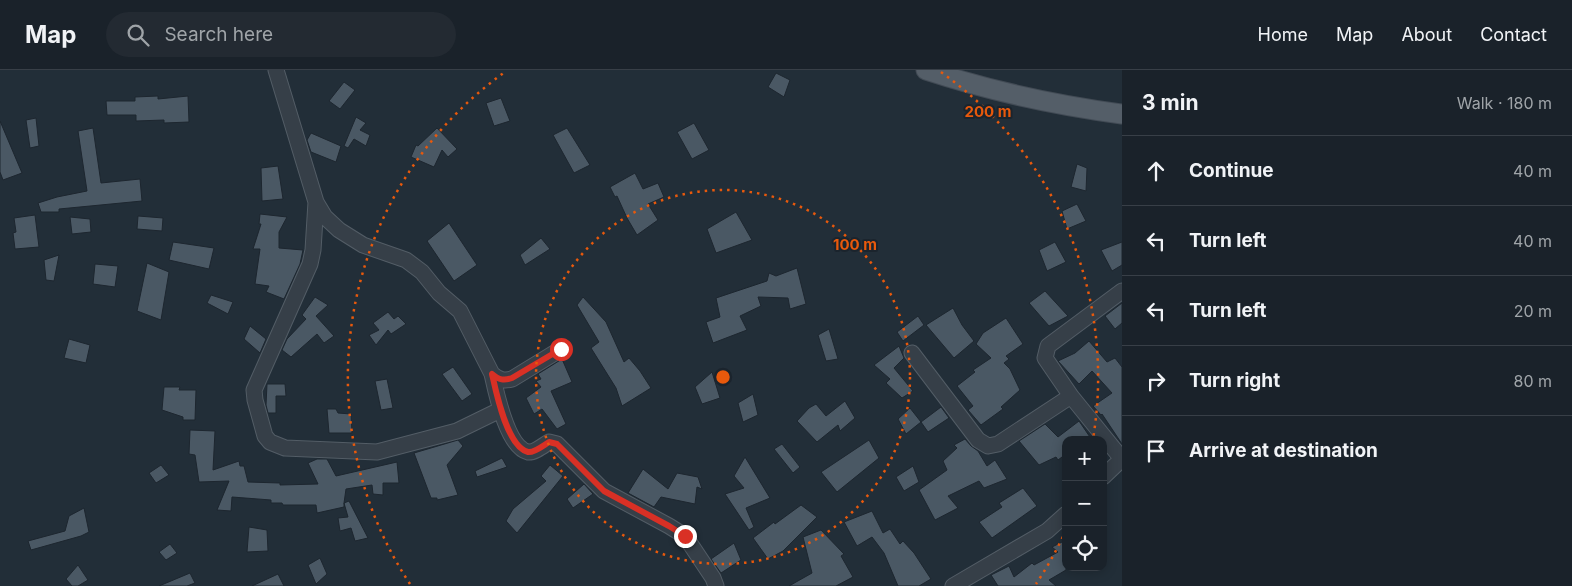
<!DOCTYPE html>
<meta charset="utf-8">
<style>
:root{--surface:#1a222a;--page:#232a32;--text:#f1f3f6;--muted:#9fa4a8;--line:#383f47}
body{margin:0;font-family:Inter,sans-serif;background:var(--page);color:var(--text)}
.controls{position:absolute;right:15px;bottom:15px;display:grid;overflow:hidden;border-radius:10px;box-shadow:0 2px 12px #0003}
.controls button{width:45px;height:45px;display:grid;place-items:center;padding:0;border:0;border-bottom:1px solid var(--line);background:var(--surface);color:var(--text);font:25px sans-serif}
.stop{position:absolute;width:15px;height:15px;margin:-11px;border:4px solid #d93025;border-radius:50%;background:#fff}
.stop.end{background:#d93025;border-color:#fff;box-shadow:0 1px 5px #0008}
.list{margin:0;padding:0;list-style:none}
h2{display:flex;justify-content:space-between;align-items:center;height:65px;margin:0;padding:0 20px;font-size:21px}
h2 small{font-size:16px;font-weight:400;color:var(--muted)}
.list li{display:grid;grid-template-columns:32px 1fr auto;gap:15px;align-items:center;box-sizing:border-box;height:70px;padding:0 20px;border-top:1px solid var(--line)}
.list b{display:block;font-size:19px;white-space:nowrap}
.list em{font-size:16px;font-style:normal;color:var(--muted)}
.icon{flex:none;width:28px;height:28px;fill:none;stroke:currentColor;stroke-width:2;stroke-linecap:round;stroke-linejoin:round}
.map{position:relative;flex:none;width:1122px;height:516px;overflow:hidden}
header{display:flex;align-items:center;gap:30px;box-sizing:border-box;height:70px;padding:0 25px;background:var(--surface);border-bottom:1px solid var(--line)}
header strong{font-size:24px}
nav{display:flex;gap:28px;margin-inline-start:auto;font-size:18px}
.search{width:350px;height:45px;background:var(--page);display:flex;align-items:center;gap:12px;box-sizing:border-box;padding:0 18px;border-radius:28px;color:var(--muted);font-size:19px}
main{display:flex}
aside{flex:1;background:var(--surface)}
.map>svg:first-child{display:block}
.building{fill:#4a5864;stroke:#1d262f}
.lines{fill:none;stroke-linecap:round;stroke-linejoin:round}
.minor-casing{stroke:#535d66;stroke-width:17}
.major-casing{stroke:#424b55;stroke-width:21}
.minor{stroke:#363f48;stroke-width:15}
.major{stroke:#545e68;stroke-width:19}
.route{stroke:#d93025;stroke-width:6}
.ring{fill:none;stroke:#e8590c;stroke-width:2.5;stroke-dasharray:2.5 5}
.centre{fill:#e8590c;stroke:#1b242d;stroke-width:2.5}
.ring-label{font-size:15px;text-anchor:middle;font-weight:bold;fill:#e8590c;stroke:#1b242d;stroke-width:4;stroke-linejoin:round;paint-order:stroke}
</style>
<header>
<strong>Map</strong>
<div class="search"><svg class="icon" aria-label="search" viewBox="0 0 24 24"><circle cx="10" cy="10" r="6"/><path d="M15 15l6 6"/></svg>Search here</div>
<nav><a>Home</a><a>Map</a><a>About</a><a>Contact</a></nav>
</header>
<main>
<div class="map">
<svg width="1122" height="516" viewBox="0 0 1122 516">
<rect width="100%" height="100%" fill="#222e38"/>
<path class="building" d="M776 3 790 10 784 27 768 17Z
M344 12 355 20 340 39 329 31Z
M158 26V29L188 26 189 52 164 53V50L136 51V45H107L106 31H135V27Z
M501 28 510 51 494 56 486 33Z
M356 47 366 53 360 60 370 65 366 76 354 69 348 78 344 76Z
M36 48 39 76 30 78 26 50Z
M0 51 22 103 3 110 0 102Z
M694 53 709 80 692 89 677 62Z
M93 58 101 113 140 109 142 131 59 139V142H41L38 133 57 127 87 121 78 61Z
M437 58 457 79 448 87 442 80 434 97 411 87 416 75 418 76Z
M567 58 590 95 574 103 553 65Z
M311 63 341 76 336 92 311 82 307 70Z
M1077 94 1087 98 1086 121 1071 117Z
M278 96 283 129 262 131 261 98Z
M635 103 643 119 658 113 664 127 648 134 658 150 637 165 627 148 617 126 615 127 610 117Z
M1077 134 1086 151 1067 159 1062 141Z
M736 142 752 170 716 183 707 159Z
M260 144 287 147 279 162V178L303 180 300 194 284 229 266 222 269 216 255 214 260 179H253L261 154H259Z
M35 145 39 177 15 179 13 163 16 162 14 148Z
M138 146 163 148 162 161 137 159Z
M70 147 90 149 91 162 72 164Z
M449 153 477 195 454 211 427 171Z
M541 168 550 179 525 195 520 185Z
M173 172 214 178 209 199 169 190Z
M1055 172 1066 192 1047 201 1039 180Z
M1122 172V195L1112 201 1101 180Z
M59 185 54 211 46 210 44 190Z
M147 193 169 202 161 250 137 241Z
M95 194 118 196 115 217 93 214Z
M797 198 806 234 790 239 788 228 758 227 761 236 740 246 747 260 713 273 706 252 720 247 716 228 767 211 769 203 776 206Z
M1045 221 1068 246 1049 256 1029 233Z
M211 225 233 232 228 244 207 233Z
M315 227 328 235 316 246 334 266 324 273 317 264 291 287 282 280 287 269 306 249 302 245Z
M583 227 606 252 624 292 629 288 640 301 651 318 622 336 616 318 591 278 599 272 577 235Z
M1122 233V253L1115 259 1105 246Z
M953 238 962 255 974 271 954 288 926 255Z
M388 242 394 249 398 246 406 254 391 264 388 260 376 275 369 265 379 260 373 253Z
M918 246 924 255 903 271 897 262Z
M1006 248 1023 274 1006 286 1009 289 1004 293 1010 299 1020 320 1001 337 1003 339 981 355 968 340 973 336 957 316 975 302 973 300 991 288 976 274 983 263Z
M250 256 266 269 260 283 244 269Z
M829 259 838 289 826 291 818 265Z
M69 269 90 275 86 293 64 288Z
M1089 271 1107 292 1115 288 1122 297V374L1102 344 1101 345 1093 336 1112 323 1092 301 1079 314 1058 291 1075 283Z
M899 276 904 288 894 298 913 321 902 328 886 313 890 309 874 295Z
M562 289 572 312 551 321 566 354 557 359 542 339 534 344 526 328 541 317 536 311 541 309 538 304Z
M453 297 472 324 462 331 442 304Z
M712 302 720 328 702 334 695 317Z
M387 309 393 338 381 340 375 311Z
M267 314H285L286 326H276V343H268L266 335Z
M164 317H180L179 320H196L195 350H183V347L162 340Z
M753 324 758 345 743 352 738 333Z
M845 331 855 348 840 361 838 355 817 372 797 351 809 338 816 334 826 346Z
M941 337 949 348 928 362 921 352Z
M910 338 921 352 906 364 898 349Z
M327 339H336L338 343 351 344 352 363H329Z
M1079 351 1092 370H1066V384L1058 390 1056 387 1039 395 1019 371 1045 354 1058 367Z
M190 360 215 361 213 400 239 391 240 396H244L248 412 280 413V415L318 414 308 393 317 389H327L336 406 397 392 399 413H383V425L373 424 372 415 346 419 344 433 349 431 368 468 355 471 351 458 340 461 338 448 348 447 344 433V437L317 443 316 435H283L282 433H271V430L232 427 231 441 217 440 229 411 199 412 195 385 189 384Z
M965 369 971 376 978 381 987 396 995 390 1007 409 984 418 979 411 948 426 958 438 935 450 919 420 947 400 943 391 957 378 954 375Z
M458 370 463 376 447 395 458 425 437 430V428H431L414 383Z
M869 370 879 388 837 422 821 402Z
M782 374 800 397 793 403 774 379Z
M745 387 770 428 746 438 754 457 749 460 725 424 744 418 734 406Z
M502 388 507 397 477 407 475 401Z
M161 395 169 405 156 413 149 403Z
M550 395 563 406 517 463 506 451 513 439 546 411 541 406Z
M913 396 919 412 904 421 896 407Z
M643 399 668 419 677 403 698 407 702 419 697 417 695 434 661 427 654 437 628 423Z
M584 414 593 424 573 438 567 429Z
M1023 418 1037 436 992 468 979 452 1002 437 999 433Z
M801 435 817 447 783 481 768 489 753 468 774 452 775 454Z
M84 438 89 462 81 466 31 480 28 471 65 461 69 446Z
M872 441 883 463 890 459 900 474 903 471 914 483 931 509 919 516H898L884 483 872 467 857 476 844 452Z
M249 457 267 460 268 481 247 482Z
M821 460 844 484 841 486 853 507 836 516H789L812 503 803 467Z
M1066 470V500L1049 510 1056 516H998L991 505 1009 496 1014 507 1032 493 1034 495 1058 482 1052 477Z
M734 473 741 490 721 503 711 489Z
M170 474 177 483 166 490 159 482Z
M320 488 327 504 316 514 308 495Z
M78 495 88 510 78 516H72L66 509Z
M190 503 195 513 187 516H159Z
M278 504 284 516H252Z"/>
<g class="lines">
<defs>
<path id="minor" d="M276 0 316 132 325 147 339 160 363 175 406 190 422 202 439 223 460 241 492 304C499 310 504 311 512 309L561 279
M316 132 313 180 310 194 254 320 255 330 265 366 270 372 285 378 377 382 457 361 500 340
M912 283 978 370 988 376 998 374 1071 326
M492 304C496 322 507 377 528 382 534 383 544 375 549 372L557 374 604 421 669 456 685 466 713 508 716 516
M1122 389 1071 326 1045 288 1048 276 1122 221
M1103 407 1122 389
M953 516 1047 461 1066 444"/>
<path id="major" d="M926 0C990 21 1055 35 1122 44"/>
</defs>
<use href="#minor" class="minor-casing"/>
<use href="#major" class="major-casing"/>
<use href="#minor" class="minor"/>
<use href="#major" class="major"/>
</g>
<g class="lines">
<path class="route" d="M561 279 512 308C504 311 499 310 492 304 496 322 507 377 528 382 534 383 544 375 549 372L557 374 604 421 669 456 685 466"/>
</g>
<g class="ring">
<circle cx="723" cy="307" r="187"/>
<path d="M1066 460A375 375 0 0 1 1036 514M410 514A375 375 0 0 1 505 2M941 2A375 375 0 0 1 1093 369"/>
</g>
<circle cx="723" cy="307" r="8" class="centre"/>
<g class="ring-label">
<text x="988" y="47">200 m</text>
<text x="855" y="180">100 m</text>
</g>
</svg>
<div class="controls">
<button>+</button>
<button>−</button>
<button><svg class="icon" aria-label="locate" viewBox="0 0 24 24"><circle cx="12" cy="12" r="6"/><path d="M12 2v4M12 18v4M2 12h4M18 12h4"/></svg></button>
</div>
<div class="stop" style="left:561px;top:279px"></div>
<div class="stop end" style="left:685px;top:466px"></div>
</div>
<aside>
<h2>3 min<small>Walk · 180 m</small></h2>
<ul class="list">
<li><svg class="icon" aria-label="ahead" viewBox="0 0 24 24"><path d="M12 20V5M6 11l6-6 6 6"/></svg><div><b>Continue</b></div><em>40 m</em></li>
<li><svg class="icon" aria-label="left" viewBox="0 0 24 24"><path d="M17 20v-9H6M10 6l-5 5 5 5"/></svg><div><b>Turn left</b></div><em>40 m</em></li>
<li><svg class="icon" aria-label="left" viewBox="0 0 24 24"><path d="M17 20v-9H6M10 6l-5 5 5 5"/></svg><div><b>Turn left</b></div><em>20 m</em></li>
<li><svg class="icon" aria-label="right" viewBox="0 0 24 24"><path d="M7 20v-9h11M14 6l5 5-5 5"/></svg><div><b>Turn right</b></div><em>80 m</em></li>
<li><svg class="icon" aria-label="arrive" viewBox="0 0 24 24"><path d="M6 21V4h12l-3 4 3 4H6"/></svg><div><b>Arrive at destination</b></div></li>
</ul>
</aside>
</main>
